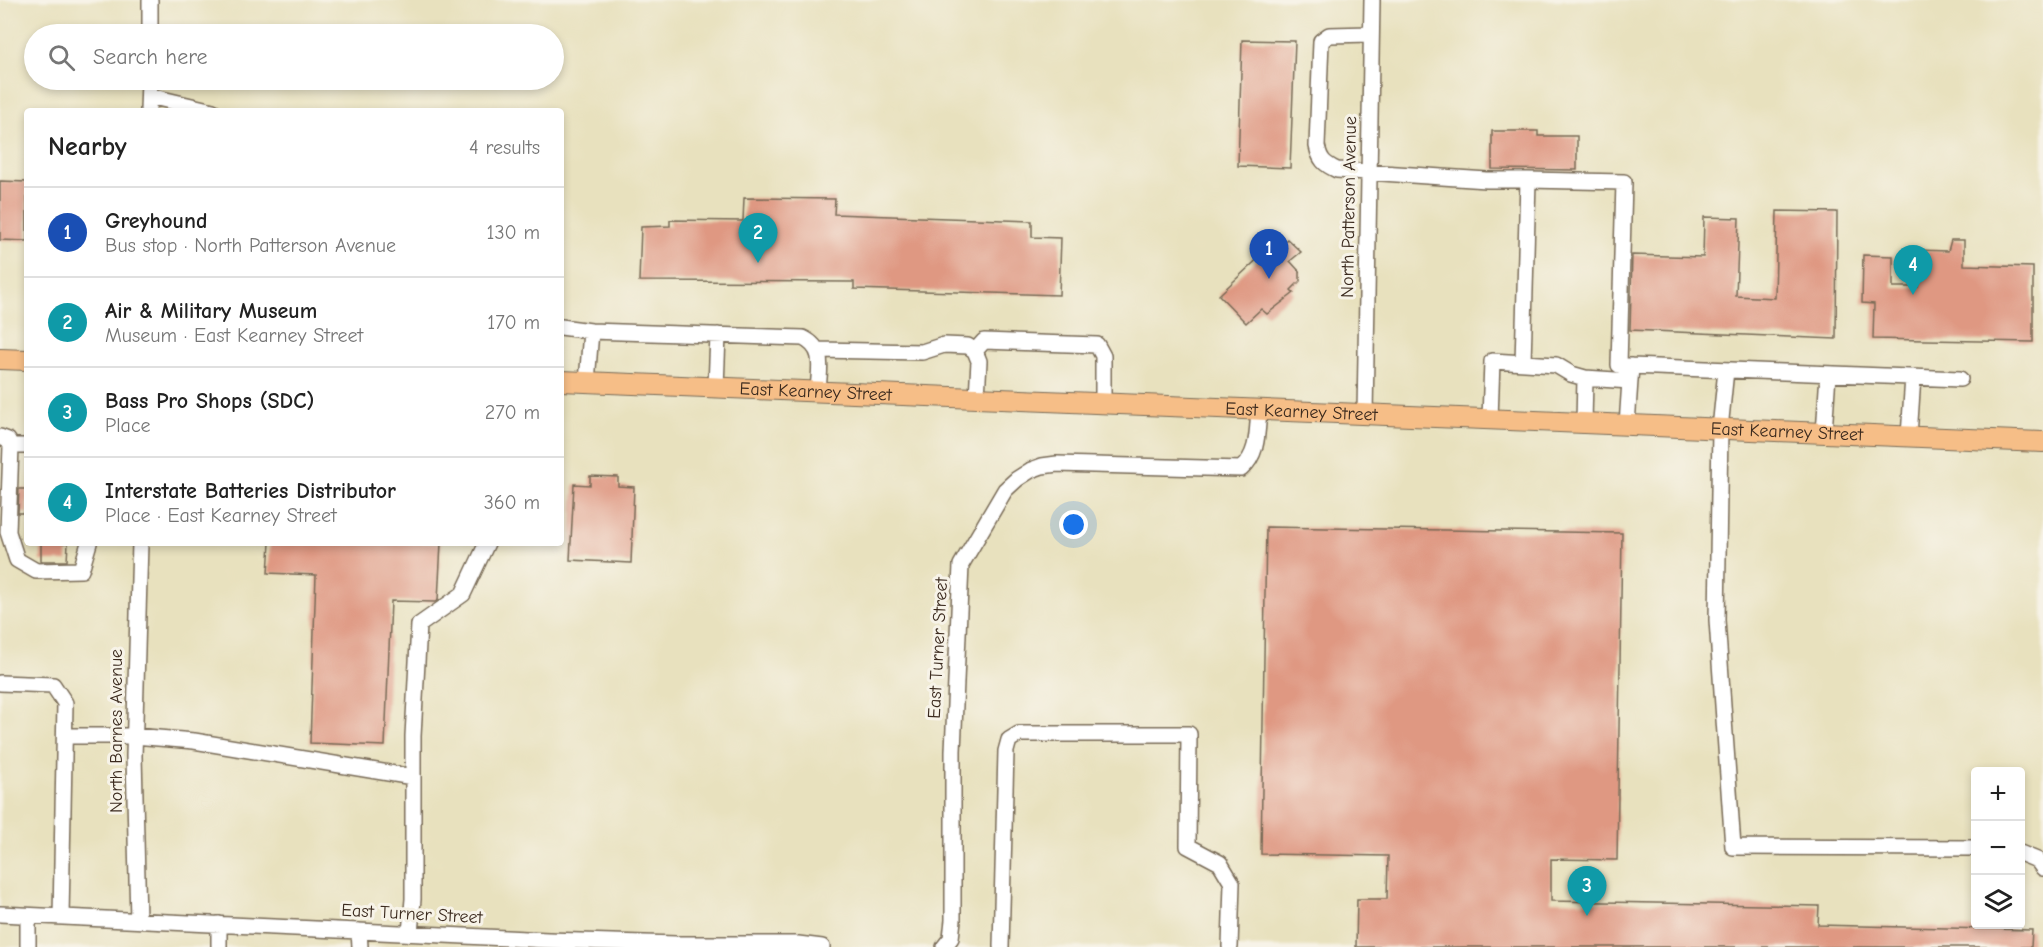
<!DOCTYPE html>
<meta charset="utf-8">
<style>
:root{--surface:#fff;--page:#f2f2f2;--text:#222;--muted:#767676;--line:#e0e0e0;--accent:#1a73e8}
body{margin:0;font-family:"Comic Neue",sans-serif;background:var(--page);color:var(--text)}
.controls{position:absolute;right:18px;bottom:18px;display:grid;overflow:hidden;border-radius:6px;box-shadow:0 3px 9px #0003}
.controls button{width:54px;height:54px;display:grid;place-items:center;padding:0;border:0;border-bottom:2px solid var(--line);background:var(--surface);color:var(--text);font:30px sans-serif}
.you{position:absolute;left:1074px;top:525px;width:21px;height:21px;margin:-15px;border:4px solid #fff;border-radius:50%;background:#1a73e8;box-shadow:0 0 0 9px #1a73e833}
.badge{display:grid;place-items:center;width:39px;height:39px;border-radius:50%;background:var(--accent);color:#fff;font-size:20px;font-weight:700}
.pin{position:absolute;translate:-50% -50px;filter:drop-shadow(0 2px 3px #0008)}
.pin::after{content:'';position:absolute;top:32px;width:21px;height:18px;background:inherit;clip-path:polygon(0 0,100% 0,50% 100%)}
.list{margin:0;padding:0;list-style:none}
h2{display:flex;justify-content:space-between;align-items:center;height:78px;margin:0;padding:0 24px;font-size:26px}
h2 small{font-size:20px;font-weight:400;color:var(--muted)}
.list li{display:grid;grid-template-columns:39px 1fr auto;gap:18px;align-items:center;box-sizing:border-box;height:90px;padding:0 24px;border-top:2px solid var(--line)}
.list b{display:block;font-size:22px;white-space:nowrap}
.list p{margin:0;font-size:20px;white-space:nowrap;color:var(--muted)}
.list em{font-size:20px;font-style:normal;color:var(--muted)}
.icon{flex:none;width:33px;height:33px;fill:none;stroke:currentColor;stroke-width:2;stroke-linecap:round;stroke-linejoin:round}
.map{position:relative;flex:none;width:2043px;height:947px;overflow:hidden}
.search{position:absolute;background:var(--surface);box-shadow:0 3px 9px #0003;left:24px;top:24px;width:540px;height:66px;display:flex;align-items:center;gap:15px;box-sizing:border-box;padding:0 21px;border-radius:33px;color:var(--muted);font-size:22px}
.panel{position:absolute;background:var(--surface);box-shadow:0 3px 9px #0003;left:24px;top:108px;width:540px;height:438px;border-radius:6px}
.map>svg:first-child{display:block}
.building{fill:#df9882}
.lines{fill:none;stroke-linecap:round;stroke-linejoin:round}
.minor-casing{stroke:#786a56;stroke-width:18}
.major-casing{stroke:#786a56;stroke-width:22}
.minor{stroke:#fff;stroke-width:15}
.major{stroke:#f6be87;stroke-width:20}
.labels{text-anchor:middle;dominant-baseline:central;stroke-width:6;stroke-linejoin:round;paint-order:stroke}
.street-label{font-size:18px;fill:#3b2a1e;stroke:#f7f3e8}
</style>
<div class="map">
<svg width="2043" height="947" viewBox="0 0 2043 947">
<rect width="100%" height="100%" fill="#f7f3e8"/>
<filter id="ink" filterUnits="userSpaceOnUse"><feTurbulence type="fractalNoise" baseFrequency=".0167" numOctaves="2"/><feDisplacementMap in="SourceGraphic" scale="12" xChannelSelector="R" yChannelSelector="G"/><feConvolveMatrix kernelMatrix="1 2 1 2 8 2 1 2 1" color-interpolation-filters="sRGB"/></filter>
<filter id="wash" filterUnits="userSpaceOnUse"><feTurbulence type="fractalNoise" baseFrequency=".008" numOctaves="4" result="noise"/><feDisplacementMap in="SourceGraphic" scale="24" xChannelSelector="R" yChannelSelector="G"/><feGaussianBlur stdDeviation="1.35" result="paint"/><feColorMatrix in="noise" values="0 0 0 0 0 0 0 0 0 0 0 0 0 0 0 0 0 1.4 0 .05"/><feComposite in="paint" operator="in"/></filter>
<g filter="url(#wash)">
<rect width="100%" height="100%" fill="#e8e1be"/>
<g id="blocks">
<path class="building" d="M1242 40 1295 41 1290 168 1238 166Z
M1492 131H1538V136H1577V170L1492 169Z
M0 181 27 182V241L0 240Z
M744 198 835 199 834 214 1032 221V237L1061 238 1059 295 854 289V282L639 281 641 227 670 226V220L743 221Z
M1777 211 1837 212 1836 339 1630 330 1632 255 1703 257 1704 217 1739 218 1736 296 1775 298Z
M1287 239 1301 252 1290 261 1300 272V281L1291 290 1294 293 1267 314 1261 309 1246 323 1219 295 1264 253H1272Z
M1951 240H1964V265L2033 267V342L1873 339 1874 304 1862 303 1863 255 1893 256V287H1918V250L1948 251Z
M590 476 618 477V486L634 487 631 563 570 560 574 484 590 485Z
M19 489H27V513H18Z
M1266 527 1622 533 1617 860 1551 859V901L1819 906 1818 925 2032 930 2031 947H1356L1357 899H1387L1388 856 1261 854Z
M41 543H68L67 561H41Z
M270 543H441L438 600 435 602 391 601 385 746 310 743 316 575 268 573Z"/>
</g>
</g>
<g filter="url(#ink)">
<use href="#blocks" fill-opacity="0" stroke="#786a56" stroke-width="1.5"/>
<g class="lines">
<defs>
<path id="minor" d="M150 34V0
M1371 34 1329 35 1321 41 1317 146C1320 160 1324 164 1337 170L1487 180H1528L1523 363
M149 96 213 111
M148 111 149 80
M1528 180 1624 182 1619 365 1631 366
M561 327 591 331 803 338C826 349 819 369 818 391
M818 350 922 352 944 345 968 346 975 351 979 361 977 397
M975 351 984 341 1097 345 1103 356V402
M1726 370 1720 429 1717 620 1733 847 1976 848
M587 382 591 331
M716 387 718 335
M1365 414 1372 0
M1490 419 1492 361 1556 365 1571 374 1585 378 1630 381
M1584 423 1585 378
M1627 425 1631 366 1960 379
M1824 433 1828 374
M1909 436 1913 377
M0 437 8 440 11 446 8 532 17 560 36 571 81 570 89 543
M11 446H27
M0 683 53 685 65 703 61 917
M65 736H134L194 741 413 777
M2020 853 2037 860 2043 868
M0 914 548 940 676 944H798L822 947
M138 920 134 756 140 543
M359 931 360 947
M410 933 413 899V736L419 625 463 594 487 543
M28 947V916
M219 947V924
M944 947 951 938 953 920V751L961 565 1005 490 1017 479 1031 470 1042 466 1057 464 1241 469C1259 454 1257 430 1259 409
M1001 947 1006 751 1009 740 1019 734H1189L1188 846 1220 863 1232 883 1230 947"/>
<g id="major">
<path d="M0 359 27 360"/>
<path id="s1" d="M561 381 2043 442"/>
</g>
</defs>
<use href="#minor" class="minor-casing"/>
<use href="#major" class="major-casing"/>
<use href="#minor" class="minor"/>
<use href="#major" class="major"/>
</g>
</g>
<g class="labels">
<g class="street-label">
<text transform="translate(1349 207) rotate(-89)">North Patterson Avenue</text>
<text stroke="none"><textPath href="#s1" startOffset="255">East Kearney Street</textPath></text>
<text stroke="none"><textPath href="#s1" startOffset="741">East Kearney Street</textPath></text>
<text stroke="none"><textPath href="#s1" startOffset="1227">East Kearney Street</textPath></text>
<text transform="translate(938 648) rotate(-87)">East Turner Street</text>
<text transform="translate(116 731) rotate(-90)">North Barnes Avenue</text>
<text transform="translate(412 914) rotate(3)">East Turner Street</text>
</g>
</g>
</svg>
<div class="controls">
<button>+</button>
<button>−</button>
<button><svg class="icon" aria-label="layers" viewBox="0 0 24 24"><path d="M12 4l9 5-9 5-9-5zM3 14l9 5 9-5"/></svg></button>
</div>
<div class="you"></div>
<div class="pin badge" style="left:1269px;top:279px;background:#1a4fb4">1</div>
<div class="pin badge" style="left:758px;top:263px;background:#0f9aa8">2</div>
<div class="pin badge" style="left:1587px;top:916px;background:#0f9aa8">3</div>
<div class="pin badge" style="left:1913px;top:295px;background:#0f9aa8">4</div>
<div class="search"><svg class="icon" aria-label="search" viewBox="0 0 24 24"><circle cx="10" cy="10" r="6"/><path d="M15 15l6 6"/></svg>Search here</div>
<section class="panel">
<h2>Nearby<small>4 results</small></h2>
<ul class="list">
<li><span class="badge" style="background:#1a4fb4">1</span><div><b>Greyhound</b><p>Bus stop · North Patterson Avenue</p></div><em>130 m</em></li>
<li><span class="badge" style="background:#0f9aa8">2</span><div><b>Air &amp; Military Museum</b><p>Museum · East Kearney Street</p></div><em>170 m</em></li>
<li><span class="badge" style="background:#0f9aa8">3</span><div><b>Bass Pro Shops (SDC)</b><p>Place</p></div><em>270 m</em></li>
<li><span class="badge" style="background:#0f9aa8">4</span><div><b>Interstate Batteries Distributor</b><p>Place · East Kearney Street</p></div><em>360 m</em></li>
</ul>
</section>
</div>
